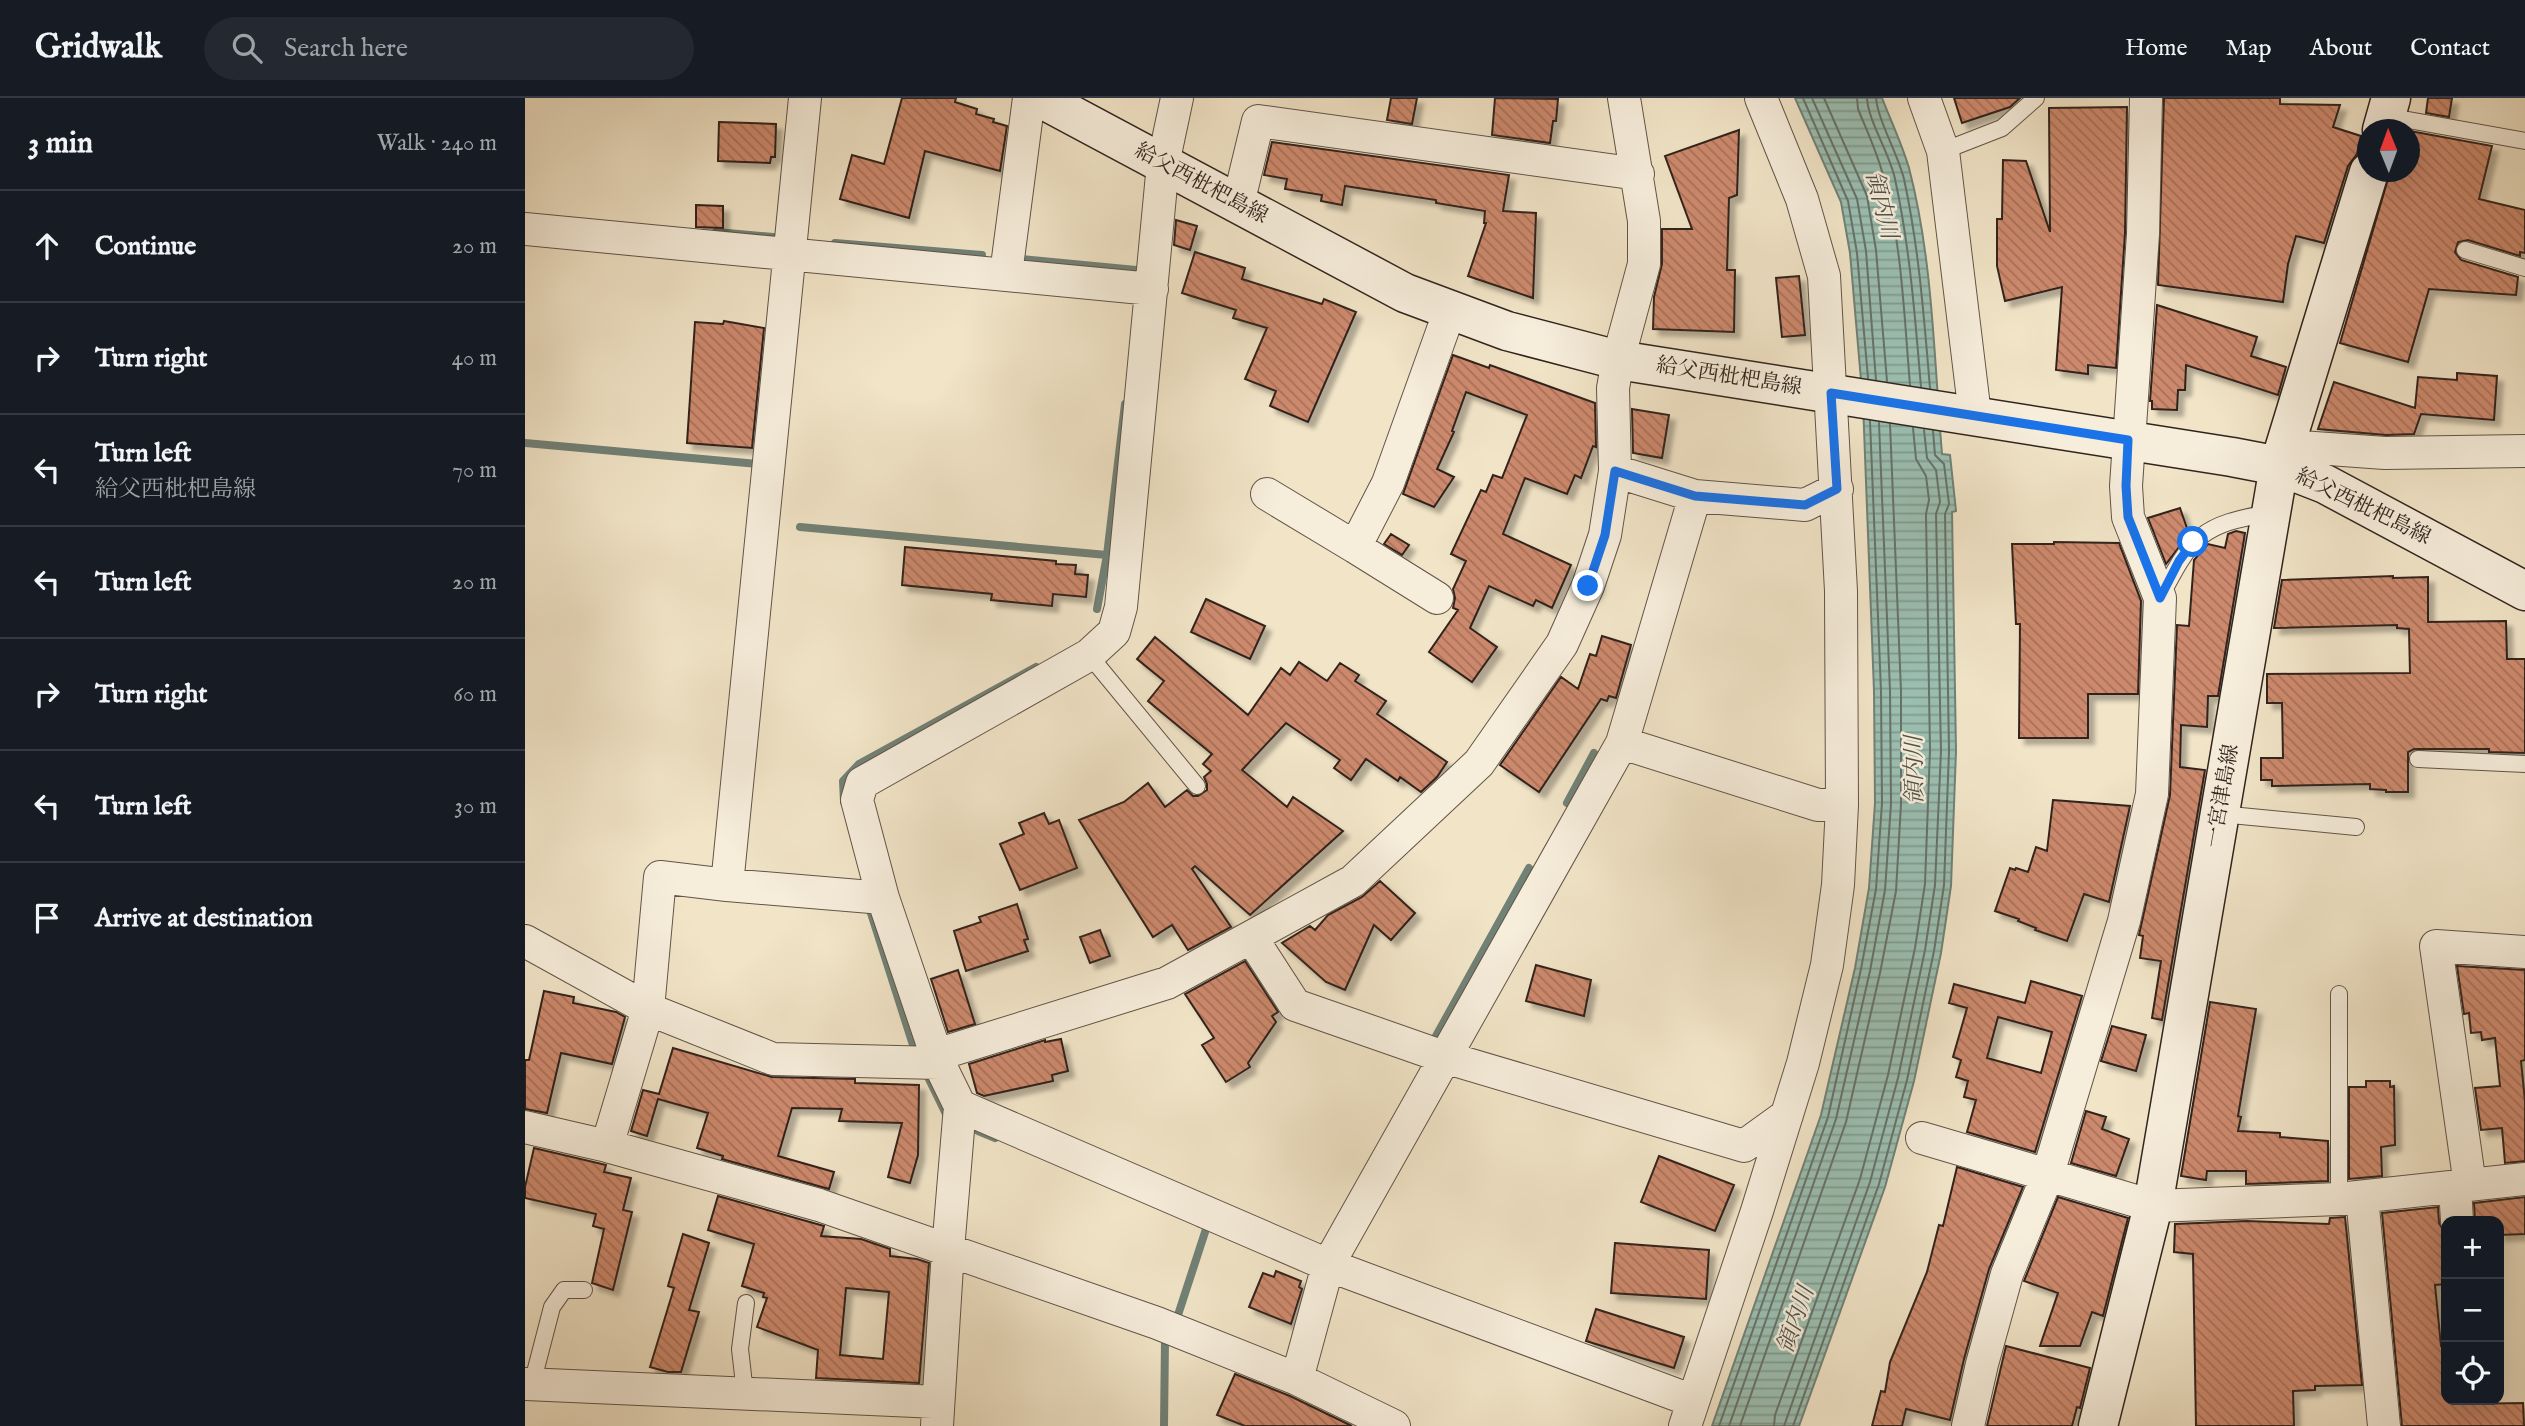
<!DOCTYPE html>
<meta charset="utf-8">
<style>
:root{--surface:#171b24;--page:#242831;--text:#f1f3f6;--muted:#9ea1a6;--line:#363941}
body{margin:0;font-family:"IM FELL English","Noto Serif JP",serif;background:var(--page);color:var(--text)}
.controls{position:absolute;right:21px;bottom:21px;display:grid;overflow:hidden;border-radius:14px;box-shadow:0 7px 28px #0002}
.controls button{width:63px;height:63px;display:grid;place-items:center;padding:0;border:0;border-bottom:2px solid var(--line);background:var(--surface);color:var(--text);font:35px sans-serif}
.compass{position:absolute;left:1832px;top:21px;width:63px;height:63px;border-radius:50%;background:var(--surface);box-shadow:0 7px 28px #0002;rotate:359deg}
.stop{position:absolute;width:21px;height:21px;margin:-16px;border:5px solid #1a73e8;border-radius:50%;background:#fff}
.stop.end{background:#1a73e8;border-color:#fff;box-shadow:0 2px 7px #0008}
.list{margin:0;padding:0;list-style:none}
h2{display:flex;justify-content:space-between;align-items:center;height:91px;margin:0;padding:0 28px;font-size:30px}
h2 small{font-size:23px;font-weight:400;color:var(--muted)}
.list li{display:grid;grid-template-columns:46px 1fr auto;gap:21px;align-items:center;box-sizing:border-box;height:112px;padding:0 28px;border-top:2px solid var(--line)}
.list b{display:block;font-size:26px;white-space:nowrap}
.list p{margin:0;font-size:23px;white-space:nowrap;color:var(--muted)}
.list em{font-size:23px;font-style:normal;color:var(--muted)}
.icon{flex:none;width:38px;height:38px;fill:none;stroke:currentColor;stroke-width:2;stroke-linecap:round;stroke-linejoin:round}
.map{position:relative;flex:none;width:2000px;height:1328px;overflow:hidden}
header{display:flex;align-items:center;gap:42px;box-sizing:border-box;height:98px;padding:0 35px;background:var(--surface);border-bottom:2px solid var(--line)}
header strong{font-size:33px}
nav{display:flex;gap:38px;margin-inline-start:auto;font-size:24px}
.search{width:490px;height:63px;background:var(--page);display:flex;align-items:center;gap:18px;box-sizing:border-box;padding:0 24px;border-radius:38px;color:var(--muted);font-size:26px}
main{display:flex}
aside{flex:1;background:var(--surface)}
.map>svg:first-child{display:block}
.water{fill:url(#water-rules);stroke:#718176;stroke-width:2}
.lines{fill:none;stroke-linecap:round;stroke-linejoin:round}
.shore{stroke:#667268;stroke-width:2}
.stream{stroke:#718176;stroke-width:8}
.building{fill:url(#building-back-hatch);stroke:#31241d;stroke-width:2;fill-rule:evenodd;filter:url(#shadow)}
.service-casing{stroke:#615448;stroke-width:18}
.minor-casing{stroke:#615448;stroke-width:34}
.secondary-casing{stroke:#31241d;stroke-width:41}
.service{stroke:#f6eddb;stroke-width:16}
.minor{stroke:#f6eddb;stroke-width:32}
.secondary{stroke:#f6eddb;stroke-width:38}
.route{stroke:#1a73e8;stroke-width:9}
.labels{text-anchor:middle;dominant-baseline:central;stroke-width:5;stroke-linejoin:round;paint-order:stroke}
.street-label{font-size:21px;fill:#31241d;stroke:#f6eddb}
.water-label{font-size:23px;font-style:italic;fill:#51524a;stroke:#f6eddb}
</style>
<header>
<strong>Gridwalk</strong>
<div class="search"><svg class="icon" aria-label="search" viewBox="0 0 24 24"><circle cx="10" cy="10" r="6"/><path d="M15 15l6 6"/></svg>Search here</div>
<nav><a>Home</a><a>Map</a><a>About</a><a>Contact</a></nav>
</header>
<main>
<aside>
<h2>3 min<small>Walk · 240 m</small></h2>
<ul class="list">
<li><svg class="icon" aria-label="ahead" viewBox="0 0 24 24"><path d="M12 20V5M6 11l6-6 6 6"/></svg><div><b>Continue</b></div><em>20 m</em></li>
<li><svg class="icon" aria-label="right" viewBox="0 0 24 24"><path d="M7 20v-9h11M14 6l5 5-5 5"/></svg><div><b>Turn right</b></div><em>40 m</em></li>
<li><svg class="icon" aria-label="left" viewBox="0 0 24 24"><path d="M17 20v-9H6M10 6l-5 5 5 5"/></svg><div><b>Turn left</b><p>給父西枇杷島線</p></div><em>70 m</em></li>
<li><svg class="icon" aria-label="left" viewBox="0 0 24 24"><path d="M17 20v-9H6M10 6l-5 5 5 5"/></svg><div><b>Turn left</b></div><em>20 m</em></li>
<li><svg class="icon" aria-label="right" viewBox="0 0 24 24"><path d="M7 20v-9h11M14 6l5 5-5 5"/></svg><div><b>Turn right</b></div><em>60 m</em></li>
<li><svg class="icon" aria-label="left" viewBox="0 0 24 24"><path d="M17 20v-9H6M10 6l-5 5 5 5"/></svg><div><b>Turn left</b></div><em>30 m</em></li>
<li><svg class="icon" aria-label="arrive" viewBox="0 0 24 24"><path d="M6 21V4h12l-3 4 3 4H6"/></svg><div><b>Arrive at destination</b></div></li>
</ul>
</aside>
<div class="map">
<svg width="2000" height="1328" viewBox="0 0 2000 1328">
<defs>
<pattern id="water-rules" width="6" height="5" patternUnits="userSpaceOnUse" patternTransform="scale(1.75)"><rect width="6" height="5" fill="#9bbfb2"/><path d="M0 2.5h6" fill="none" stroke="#7f9b90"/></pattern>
<pattern id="building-back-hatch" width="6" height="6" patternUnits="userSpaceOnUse" patternTransform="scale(1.75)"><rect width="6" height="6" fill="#cd896d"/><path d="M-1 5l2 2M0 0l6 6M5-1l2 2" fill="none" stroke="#a77059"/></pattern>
<filter id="shadow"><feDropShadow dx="6" dy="6" stdDeviation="2" flood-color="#0004"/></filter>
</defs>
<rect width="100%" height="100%" fill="#f1e4c7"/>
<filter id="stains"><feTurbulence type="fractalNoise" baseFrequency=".00286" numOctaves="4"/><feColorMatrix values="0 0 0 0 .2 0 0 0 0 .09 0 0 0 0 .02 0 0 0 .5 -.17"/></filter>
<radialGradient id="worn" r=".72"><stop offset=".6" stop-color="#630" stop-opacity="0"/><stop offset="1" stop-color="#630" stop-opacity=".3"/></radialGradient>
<path class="water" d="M1270 0H1357C1366 23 1377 46 1384 70 1408 162 1409 261 1417 356L1425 357 1431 413 1427 414 1431 653 1426 788 1416 855 1389 983 1360 1089 1274 1328H1187L1296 1017 1330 870 1344 790 1350 705 1349 593 1338 305 1325 155 1316 104Z"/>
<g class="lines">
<path class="shore" d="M1278 0 1323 103 1332 155 1343 280
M1287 0 1332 101 1341 153 1351 282
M1299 0 1342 98 1351 152 1362 283
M1332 0 1333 11C1342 33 1352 54 1358 77 1377 145 1379 217 1385 287
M1342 0C1343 23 1365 56 1370 81 1385 150 1390 219 1396 289
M1351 0C1353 23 1373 56 1379 81 1394 150 1399 220 1405 290
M1194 1328 1303 1019 1336 871 1351 791 1357 705 1356 593 1345 323
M1204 1328 1311 1021 1345 873 1360 792 1366 706 1365 593 1354 325
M1215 1328 1321 1024 1355 875 1371 793 1376 706V593L1365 326
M1249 1328 1250 1317 1335 1081 1363 977 1390 850 1400 786 1405 652 1401 416 1404 402 1401 378 1391 361 1388 330
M1259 1328 1345 1084 1373 980 1400 852 1410 787 1416 653 1411 416 1415 404 1411 372 1402 360 1399 332
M1268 1328 1354 1086 1382 982 1409 853 1419 787 1424 653 1420 416 1424 406 1419 366 1410 357 1408 333"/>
<path class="stream" d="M191 134 248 139
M310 145 457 157
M496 161 611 172
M0 345 233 366
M275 429 582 457
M572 511 582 457 600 306
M319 704 318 683 334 666 511 569
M1042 705 1069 655
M345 812 388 947
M911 938 1004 770
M402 977 422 1018
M453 1033 470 1040
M652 1220 682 1128 675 1126
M639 1328 640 1242"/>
</g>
<path class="building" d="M377 0H431L430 4 452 11 451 16 469 21 468 24 482 28 475 73 400 53 384 120 315 101 327 57 359 66Z
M866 0H892L887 26 862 22Z
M970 0 1033 1 1031 23H1028L1025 45 967 37Z
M1429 0H1495L1485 9 1437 25Z
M1639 0H1755V6L1815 7 1808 29 1836 38 1832 56 1823 68 1799 145 1771 138 1763 166 1758 204 1633 187Z
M1903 0H1927L1924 19 1901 15Z
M1602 9 1600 135 1591 270 1563 267V276L1531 272 1537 189 1480 203 1472 168V121H1477L1478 62 1501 63 1525 134 1524 10Z
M194 24 251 26 250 59H246L245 65 193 63Z
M1214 32 1212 97 1204 100 1202 172H1210L1209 234 1128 231 1129 199 1137 166V131H1167L1140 58Z
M1885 33 1967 48 1954 101 2000 112V155L1995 154V158L1943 142 1933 144 1930 154 1936 162 1993 179 1991 197 1904 191 1883 264 1815 245 1865 74H1885Z
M747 44 984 77 978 113 1011 115 1008 200 943 178 961 125H959L960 113 911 105V102L820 88 817 107 796 103 797 97 760 91 762 81 739 77Z
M171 107 198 108V130L171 129Z
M651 122 672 128 665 152 649 147Z
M670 154 720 170 717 181 797 206 799 201 831 214 783 324 745 308 751 293 720 281 742 230 708 220 711 212 657 195Z
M1274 178 1280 237 1257 239 1251 180Z
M1632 207 1732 239 1726 258 1761 269 1753 297 1661 267 1660 292H1653L1652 312 1627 311V303H1625Z
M199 223 239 230 227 350 162 345 170 224 198 226Z
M928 257 964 270 965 267 1070 305 1071 349 1068 348 1056 380 1050 377 1042 396 1000 380 978 436 1046 467 1027 510 1011 502 1008 508 964 488 945 530 972 549 947 584 904 554 933 512 928 510 930 500 928 491 941 463 926 456 956 392 961 394 968 377 977 380 1002 317 941 294 927 333 929 334 912 371 929 379 909 409 878 396Z
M1932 275 1972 278 1969 322 1896 316 1889 336 1861 337 1793 331 1809 284 1890 310 1893 279 1932 282Z
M1107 311 1144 317 1137 360 1108 355Z
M1655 410 1664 436 1641 466 1623 420Z
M1711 433 1720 435 1693 598H1683L1682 629 1656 627 1655 669 1680 672 1637 922 1627 920 1636 863 1615 860 1618 838 1614 837 1645 697 1652 527 1664 528 1669 462 1683 446 1700 450 1703 436Z
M866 436 884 447 877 457 859 446Z
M1529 444 1594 445 1616 503 1613 596H1563V640H1494L1495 526H1491L1487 446H1529Z
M380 449 531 463V466L551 467 550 476 563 477 561 499 528 496 527 508 466 502 467 496 377 487Z
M1868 478V480L1903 479V524L1981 523 1982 561H2000V655L1964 654V651H1889L1883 654V694H1861V692L1845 691V686L1747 688V682H1736V660H1758L1757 605H1742V576L1885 575 1884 531 1872 530V527L1749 530 1757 482Z
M681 501 740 528 725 561 666 534Z
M1077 538 1106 547 1091 600 1084 598 1082 603 1076 601 1014 694 975 667 1036 579 1053 591 1065 556 1071 558Z
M630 539 723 617 756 570 765 577 774 564 802 583 815 565 834 577 830 583 861 603 852 616 922 664 912 679 896 694 875 679 873 683 841 661 826 682 809 670 815 662 761 625 717 672 762 709 768 699 818 733 725 817 670 768 667 771 706 829 663 852 647 827 628 839 554 722 599 704 623 685 640 709 662 692 668 698H673L682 692V686L679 679 686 673 678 666 687 656 623 603 639 583 612 561Z
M1528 702 1605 708 1584 804 1559 796 1542 843 1510 832 1511 830 1493 823 1494 821 1470 813 1485 770 1490 772 1491 770 1503 774 1511 749 1522 753Z
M519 715 524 726 534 722 552 770 495 792 475 746 499 736 494 725Z
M855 783 890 815 866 842 849 827 820 892 801 884 757 845 785 828 790 832 803 817 837 799Z
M492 806 503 841 499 842 503 853 441 873 429 833 456 824 454 819Z
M575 832 585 858 565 865 555 839Z
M720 863 753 914 747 918 751 924 723 965 725 969 701 984 677 947 689 940 660 896Z
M1011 867 1066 882 1059 918 1001 903Z
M1932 868 2000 872V962L1996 963 2000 1003V1063L1980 1065 1977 1030 1956 1032 1950 990 1975 988 1970 940 1957 942 1956 934 1946 935 1944 915 1939 916Z
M433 872 450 926 423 934 406 881Z
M1506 883 1557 898 1510 1054 1442 1034 1451 1002 1439 999 1443 983 1431 979 1436 962 1428 959 1442 910 1424 905 1429 886 1500 905ZM1473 919 1527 934 1516 975 1462 960Z
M19 893 49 899 48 905 91 914 100 919 87 966 36 955 22 1015 0 1011V962H4Z
M1685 904 1731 911 1713 1018 1716 1019 1713 1033 1755 1035V1039L1803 1043V1083L1721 1086V1073H1682L1681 1082 1656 1078Z
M1587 928 1621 937 1611 973 1576 963Z
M536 941 543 973 527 977 528 983 459 998 452 995 444 966 520 942V944Z
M148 950 247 979 330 981V985L394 987 393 1057 385 1085 363 1079 377 1025 314 1023 317 1011 267 1010 253 1058 309 1074 304 1091 197 1061 198 1058 172 1050 183 1015 133 1001 122 1038 106 1033 118 992 134 996Z
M1841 983H1865V989L1869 988 1870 1047 1856 1049 1857 1078 1824 1081V989H1841Z
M1561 1013 1581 1019 1577 1031 1604 1041 1591 1078 1546 1065Z
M9 1050 81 1067 79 1074 106 1080 98 1112 107 1114 88 1192 67 1185 79 1131 68 1128 71 1116 0 1100V1089Z
M1134 1058 1209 1087 1190 1133 1116 1104Z
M1432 1069 1498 1089 1464 1171 1439 1261 1425 1322 1381 1311 1377 1328H1347L1356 1293 1360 1294 1365 1264 1402 1174 1414 1127 1418 1128Z
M193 1098 299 1128 296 1138 336 1141 365 1151V1158L392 1161 404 1165 394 1285 291 1280 293 1252 232 1229 242 1200 238 1199 239 1195 217 1188 229 1146 183 1132ZM321 1190 364 1194 358 1261 315 1257Z
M1533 1099 1603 1120 1578 1218 1567 1214 1555 1248H1515L1533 1195 1499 1183Z
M2000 1099V1136L1974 1137V1123H1950L1949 1105Z
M1913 1109 1914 1125 1921 1137V1186L1910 1187 1916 1248H1921V1302H1935V1306L1998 1305 1999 1328H1877L1857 1115Z
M1820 1119 1837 1287 1790 1288V1292L1768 1293 1769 1328H1671L1668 1156 1649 1154 1650 1126 1721 1123 1804 1126 1805 1120Z
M158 1136 184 1145 164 1212 174 1214 156 1274H143L125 1269 149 1190 143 1188Z
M1090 1145 1184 1152 1181 1201 1086 1195Z
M751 1173 776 1183 774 1189 777 1191 766 1226 724 1209 738 1175 749 1179Z
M1071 1211 1159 1239 1149 1270 1061 1243Z
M1481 1248 1565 1270 1555 1310 1552 1309 1547 1328H1462Z
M710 1276 765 1298 827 1328H720L692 1317Z"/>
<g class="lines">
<defs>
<path id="service" d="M1861 18 2000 43
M1418 53 1477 30 1511 0
M1940 152 2000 170
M1635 500C1667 438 1676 426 1746 415
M564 557 672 688
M1893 661 2000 666
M1695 716 1831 729
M1814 896V1101
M7 1286 27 1209 39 1192H59
M220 1295 215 1251 221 1205"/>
<path id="minor" d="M280 0 202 787 358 800
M1399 0 1418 53 1450 317
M713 106 733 23 1113 76
M0 131 627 191
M481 176 504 0
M1761 348 1860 355 2000 353
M1090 373 1170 398
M742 396 830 449
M912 500 830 449 863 385 925 212
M1097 645 1293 707H1317
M726 839 770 907 919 959 1219 1048 1262 1017
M0 843 123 911 248 961 414 965
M411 957 642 885 828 783 954 665 1037 546 1063 488 1080 437 1090 373 1088 290 1093 262 1119 166V123L1099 0
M435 1008 803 1167 1168 1303
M0 1029 82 1048 294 1107 632 1225 772 1281 869 1328
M1397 1040 1628 1108 1814 1101 2000 1081
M82 1048 123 911 135 779 202 787
M1945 1087 1911 848 2000 854
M1930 1089 1932 1123
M1837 1099 1859 1328
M772 1281 803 1167 1097 645 1170 398 1280 407 1312 391
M0 1286 413 1304
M412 1328 423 1152 435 1008 414 965 358 800 332 702 337 685 564 557 589 534 596 509 638 66 652 0
M1160 1328 1232 1113 1278 965 1302 867 1313 787 1317 707 1316 493 1299 178 1277 101 1236 0
M1443 1328 1457 1266 1482 1176 1523 1076 1599 823 1627 696 1635 500 1603 419 1601 388 1618 136 1621 0"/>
<path id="secondary" d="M515 0 880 195 982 233 1093 262 1707 359 1754 368 1800 386 2000 493
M1857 32 1866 0
M1573 1328 1628 1108 1754 368 1844 74"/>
</defs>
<use href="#service" class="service-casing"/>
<use href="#minor" class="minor-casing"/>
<use href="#secondary" class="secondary-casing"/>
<use href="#service" class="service"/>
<use href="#minor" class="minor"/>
<use href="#secondary" class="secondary"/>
</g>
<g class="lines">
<path class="route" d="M1063 488 1080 437 1090 373 1170 398 1280 407 1312 391 1306 295 1603 342 1601 388 1603 419 1635 500 1654 463 1668 444"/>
</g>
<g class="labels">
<g class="street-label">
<text transform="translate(676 86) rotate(28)">給父西枇杷島線</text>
<text transform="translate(1204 279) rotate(9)">給父西枇杷島線</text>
<text transform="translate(1838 409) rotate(26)">給父西枇杷島線</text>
<text transform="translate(1698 698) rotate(-80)">一宮津島線</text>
</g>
<g class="water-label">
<text transform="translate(1356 107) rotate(76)">領内川</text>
<text transform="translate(1390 672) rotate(-91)">領内川</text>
<text transform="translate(1271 1222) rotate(-71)">領内川</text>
</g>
</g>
<rect width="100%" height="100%" filter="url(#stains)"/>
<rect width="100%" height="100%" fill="url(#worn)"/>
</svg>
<div class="controls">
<button>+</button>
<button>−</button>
<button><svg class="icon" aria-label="locate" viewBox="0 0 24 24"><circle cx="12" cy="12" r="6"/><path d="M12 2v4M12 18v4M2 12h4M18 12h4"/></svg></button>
</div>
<svg class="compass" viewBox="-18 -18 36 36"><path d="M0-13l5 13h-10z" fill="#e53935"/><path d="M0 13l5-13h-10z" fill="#9ea1a6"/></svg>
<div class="stop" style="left:1668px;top:444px"></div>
<div class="stop end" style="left:1063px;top:488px"></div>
</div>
</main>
